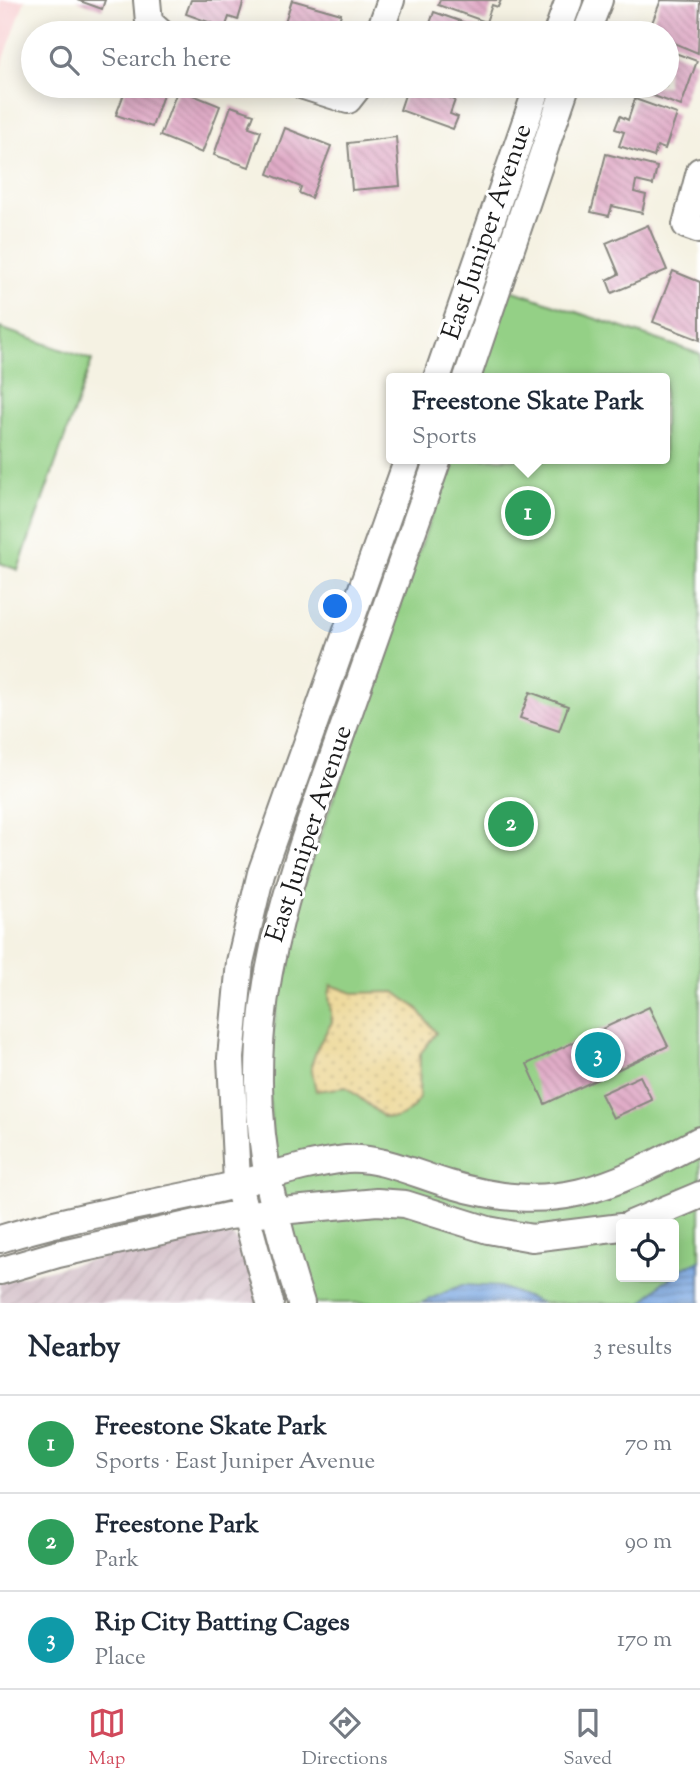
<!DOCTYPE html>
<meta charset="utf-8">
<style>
:root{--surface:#fff;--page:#f6f6f7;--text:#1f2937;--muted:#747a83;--line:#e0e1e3;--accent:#d1495b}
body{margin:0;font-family:"Sorts Mill Goudy",serif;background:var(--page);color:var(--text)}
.controls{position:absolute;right:21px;bottom:21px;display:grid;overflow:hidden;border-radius:7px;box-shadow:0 4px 18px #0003}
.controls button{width:63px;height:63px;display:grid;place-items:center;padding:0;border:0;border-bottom:2px solid var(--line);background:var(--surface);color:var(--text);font:35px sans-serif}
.you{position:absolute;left:336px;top:607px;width:24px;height:24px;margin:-18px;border:5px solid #fff;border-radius:50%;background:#1a73e8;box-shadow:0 0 0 10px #1a73e833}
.badge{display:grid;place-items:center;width:46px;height:46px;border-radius:50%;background:var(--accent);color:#fff;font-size:23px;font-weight:700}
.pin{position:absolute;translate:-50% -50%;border:4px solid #fff;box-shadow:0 2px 7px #0006}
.popup{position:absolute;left:386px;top:373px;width:284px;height:91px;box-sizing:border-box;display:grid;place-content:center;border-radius:7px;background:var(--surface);filter:drop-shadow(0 2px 5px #0005);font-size:23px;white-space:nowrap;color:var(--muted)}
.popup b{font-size:26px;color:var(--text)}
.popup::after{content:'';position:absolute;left:50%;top:100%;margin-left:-14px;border:14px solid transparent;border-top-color:var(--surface)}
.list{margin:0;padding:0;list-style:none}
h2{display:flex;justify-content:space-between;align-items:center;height:91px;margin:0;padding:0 28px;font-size:30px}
h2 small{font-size:23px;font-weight:400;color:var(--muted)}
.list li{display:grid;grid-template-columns:46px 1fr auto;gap:21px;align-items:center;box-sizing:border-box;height:98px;padding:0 28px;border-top:2px solid var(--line)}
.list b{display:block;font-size:26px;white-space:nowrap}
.list p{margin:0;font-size:23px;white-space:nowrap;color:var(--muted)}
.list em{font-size:23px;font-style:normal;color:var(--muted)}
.icon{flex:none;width:38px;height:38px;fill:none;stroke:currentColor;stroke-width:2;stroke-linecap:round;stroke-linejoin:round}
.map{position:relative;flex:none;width:700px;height:1303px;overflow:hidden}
.search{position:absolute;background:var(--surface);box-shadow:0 4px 18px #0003;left:21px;right:21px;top:21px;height:77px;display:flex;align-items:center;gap:18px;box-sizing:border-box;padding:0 24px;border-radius:38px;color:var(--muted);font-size:26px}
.sheet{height:385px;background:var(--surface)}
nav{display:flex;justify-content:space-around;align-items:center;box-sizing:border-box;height:98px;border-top:2px solid var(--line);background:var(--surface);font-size:19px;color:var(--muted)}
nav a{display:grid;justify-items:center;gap:4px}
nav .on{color:var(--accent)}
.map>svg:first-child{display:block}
.built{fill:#f7cfd1}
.industrial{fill:url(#industrial-furrows)}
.green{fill:#94d086;stroke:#587651;stroke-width:2;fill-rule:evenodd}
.sand{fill:url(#sand-dots);stroke:#857b5d;stroke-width:2}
.water{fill:url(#water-rules);stroke:#4a617e;stroke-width:2}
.building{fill:url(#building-back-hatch)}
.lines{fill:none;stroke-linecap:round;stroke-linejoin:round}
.minor-casing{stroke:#888780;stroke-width:30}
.minor{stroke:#fff;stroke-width:26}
.labels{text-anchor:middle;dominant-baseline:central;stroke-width:6;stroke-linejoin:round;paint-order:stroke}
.street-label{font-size:26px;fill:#1c1c1c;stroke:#fff}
</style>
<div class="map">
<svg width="700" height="1303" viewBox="0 0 700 1303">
<defs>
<pattern id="industrial-furrows" width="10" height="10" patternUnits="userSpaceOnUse" patternTransform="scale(1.75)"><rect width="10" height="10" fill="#d2bdc6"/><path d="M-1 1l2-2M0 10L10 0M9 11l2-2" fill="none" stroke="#b4a2aa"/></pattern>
<pattern id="sand-dots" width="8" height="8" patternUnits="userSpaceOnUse" patternTransform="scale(1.75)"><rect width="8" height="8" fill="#eeda9e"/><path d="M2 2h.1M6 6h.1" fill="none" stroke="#ccba88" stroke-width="1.8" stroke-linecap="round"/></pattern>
<pattern id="water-rules" width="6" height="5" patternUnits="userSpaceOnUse" patternTransform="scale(1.75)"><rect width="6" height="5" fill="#78a6e1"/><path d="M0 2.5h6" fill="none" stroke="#6286b6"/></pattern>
<pattern id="building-back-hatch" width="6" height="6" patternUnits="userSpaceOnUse" patternTransform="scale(1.75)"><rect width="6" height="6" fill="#e0acc7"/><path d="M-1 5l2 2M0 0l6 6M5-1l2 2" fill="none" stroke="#c093aa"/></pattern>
</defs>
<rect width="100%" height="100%" fill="#fff"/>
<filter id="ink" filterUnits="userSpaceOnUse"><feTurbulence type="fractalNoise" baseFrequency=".0143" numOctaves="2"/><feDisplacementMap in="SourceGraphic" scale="14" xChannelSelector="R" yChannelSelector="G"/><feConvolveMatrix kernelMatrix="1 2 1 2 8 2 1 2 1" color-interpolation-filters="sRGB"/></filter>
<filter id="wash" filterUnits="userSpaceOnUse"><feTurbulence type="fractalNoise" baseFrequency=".00686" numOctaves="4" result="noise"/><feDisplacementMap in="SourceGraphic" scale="28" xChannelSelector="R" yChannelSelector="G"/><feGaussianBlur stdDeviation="1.57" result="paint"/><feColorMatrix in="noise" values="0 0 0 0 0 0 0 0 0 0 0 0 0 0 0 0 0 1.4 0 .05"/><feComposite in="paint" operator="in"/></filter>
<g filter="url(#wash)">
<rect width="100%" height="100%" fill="#f5f2e3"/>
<path class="built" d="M0 0H25L0 70Z"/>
<path class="industrial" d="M211 1231 234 1237 241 1244 259 1303H0V1282Z"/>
<path class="green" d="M508 289 700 354V1303H311L295 1249 271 1131 268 1068 287 931 451 459H664V378H480ZM621 1224H674V1277H621Z
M0 328 92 360 18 570 0 563Z"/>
<path class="sand" d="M331 985 353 993 395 992 418 1009 436 1033 420 1054 419 1098C412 1111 399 1122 384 1117L346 1087 316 1091 311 1066 318 1046 332 1022 329 995Z"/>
<path class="water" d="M700 1260V1303H642L663 1282 674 1277 675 1272Z
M462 1285 500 1287 542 1303H421Z"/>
<g id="blocks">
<path class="building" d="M77 0H105L102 9Z
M191 0H244L238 20 229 17 225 28 186 14Z
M292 0 341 14 335 33 322 29 320 33H269L272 25 283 28Z
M440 0H501L498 7 492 5 486 22 438 5Z
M661 0 700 1 698 53 667 40V33H648Z
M434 12 494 33H438L428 29Z
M667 50 697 61 681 106 632 88 633 86H667Z
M127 86H166L152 127 116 115Z
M408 86H454L450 98 455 100 450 114 458 117 453 129 400 110Z
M178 89 220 106 202 153 160 136Z
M635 99 677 114 665 149 657 146 654 157 619 146 624 132 615 129 620 116 628 120Z
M231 106 254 114 249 127 261 131 249 167 214 155Z
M285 128 331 146 311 198 299 193 301 187 268 174Z
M396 137 400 186 352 190 348 143Z
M606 154 657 167 653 185 636 181 634 192 646 195 642 213 612 206 609 216 591 212Z
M648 225 667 270 612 293 607 280 619 274 606 243Z
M673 271 700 282V340L653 322Z
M530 692 568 706 559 731 520 718Z
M649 1007 668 1046 545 1104 527 1064Z
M640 1076 652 1100 613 1118 601 1094Z"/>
</g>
</g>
<g filter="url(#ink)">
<use href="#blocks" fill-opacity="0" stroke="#888780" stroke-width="2"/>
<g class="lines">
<defs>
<path id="minor" d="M147 0 149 22 161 33
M379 33 391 0
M557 33 569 0
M586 33 599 0
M304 86 348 100 359 86
M700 171 686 225 700 230
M437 378 538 86
M467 378 566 86
M631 1224 700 1195
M0 1239C73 1216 148 1205 222 1188 263 1178 304 1164 346 1159 379 1156 418 1175 449 1184 554 1216 608 1189 700 1140
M0 1271 58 1254 228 1216 377 1202 405 1204 488 1230 532 1238 621 1227
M270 1303 237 1182 231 1058 240 962 261 873 408 459
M301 1303C277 1229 258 1153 259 1075 259 965 295 865 331 763 366 661 402 560 438 459"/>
</defs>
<use href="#minor" class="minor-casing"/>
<use href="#minor" class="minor"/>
</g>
</g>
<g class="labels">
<g class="street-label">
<text transform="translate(488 232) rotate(-71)">East Juniper Avenue</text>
<text transform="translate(310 834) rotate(-72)">East Juniper Avenue</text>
</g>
</g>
</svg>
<div class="controls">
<button><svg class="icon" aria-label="locate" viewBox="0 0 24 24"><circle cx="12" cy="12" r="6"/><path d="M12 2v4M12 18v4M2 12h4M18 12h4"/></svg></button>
</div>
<div class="you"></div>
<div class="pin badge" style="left:528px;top:513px;background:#2e9e5b">1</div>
<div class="popup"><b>Freestone Skate Park</b>Sports</div>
<div class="pin badge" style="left:511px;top:824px;background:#2e9e5b">2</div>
<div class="pin badge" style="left:598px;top:1055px;background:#0f9aa8">3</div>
<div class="search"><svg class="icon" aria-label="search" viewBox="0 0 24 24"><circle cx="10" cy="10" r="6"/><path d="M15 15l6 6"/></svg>Search here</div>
</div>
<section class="sheet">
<h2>Nearby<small>3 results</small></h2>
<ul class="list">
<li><span class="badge" style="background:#2e9e5b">1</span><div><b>Freestone Skate Park</b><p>Sports · East Juniper Avenue</p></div><em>70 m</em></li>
<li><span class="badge" style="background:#2e9e5b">2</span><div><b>Freestone Park</b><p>Park</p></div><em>90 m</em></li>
<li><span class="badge" style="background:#0f9aa8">3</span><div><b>Rip City Batting Cages</b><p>Place</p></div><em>170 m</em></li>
</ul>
</section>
<nav>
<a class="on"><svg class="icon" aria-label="map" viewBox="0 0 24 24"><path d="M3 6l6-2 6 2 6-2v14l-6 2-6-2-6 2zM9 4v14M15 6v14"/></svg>Map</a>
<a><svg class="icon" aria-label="directions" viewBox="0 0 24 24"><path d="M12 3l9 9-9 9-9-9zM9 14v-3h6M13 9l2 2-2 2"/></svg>Directions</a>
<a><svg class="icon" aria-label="saved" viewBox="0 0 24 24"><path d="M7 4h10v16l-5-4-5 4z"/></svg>Saved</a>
</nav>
